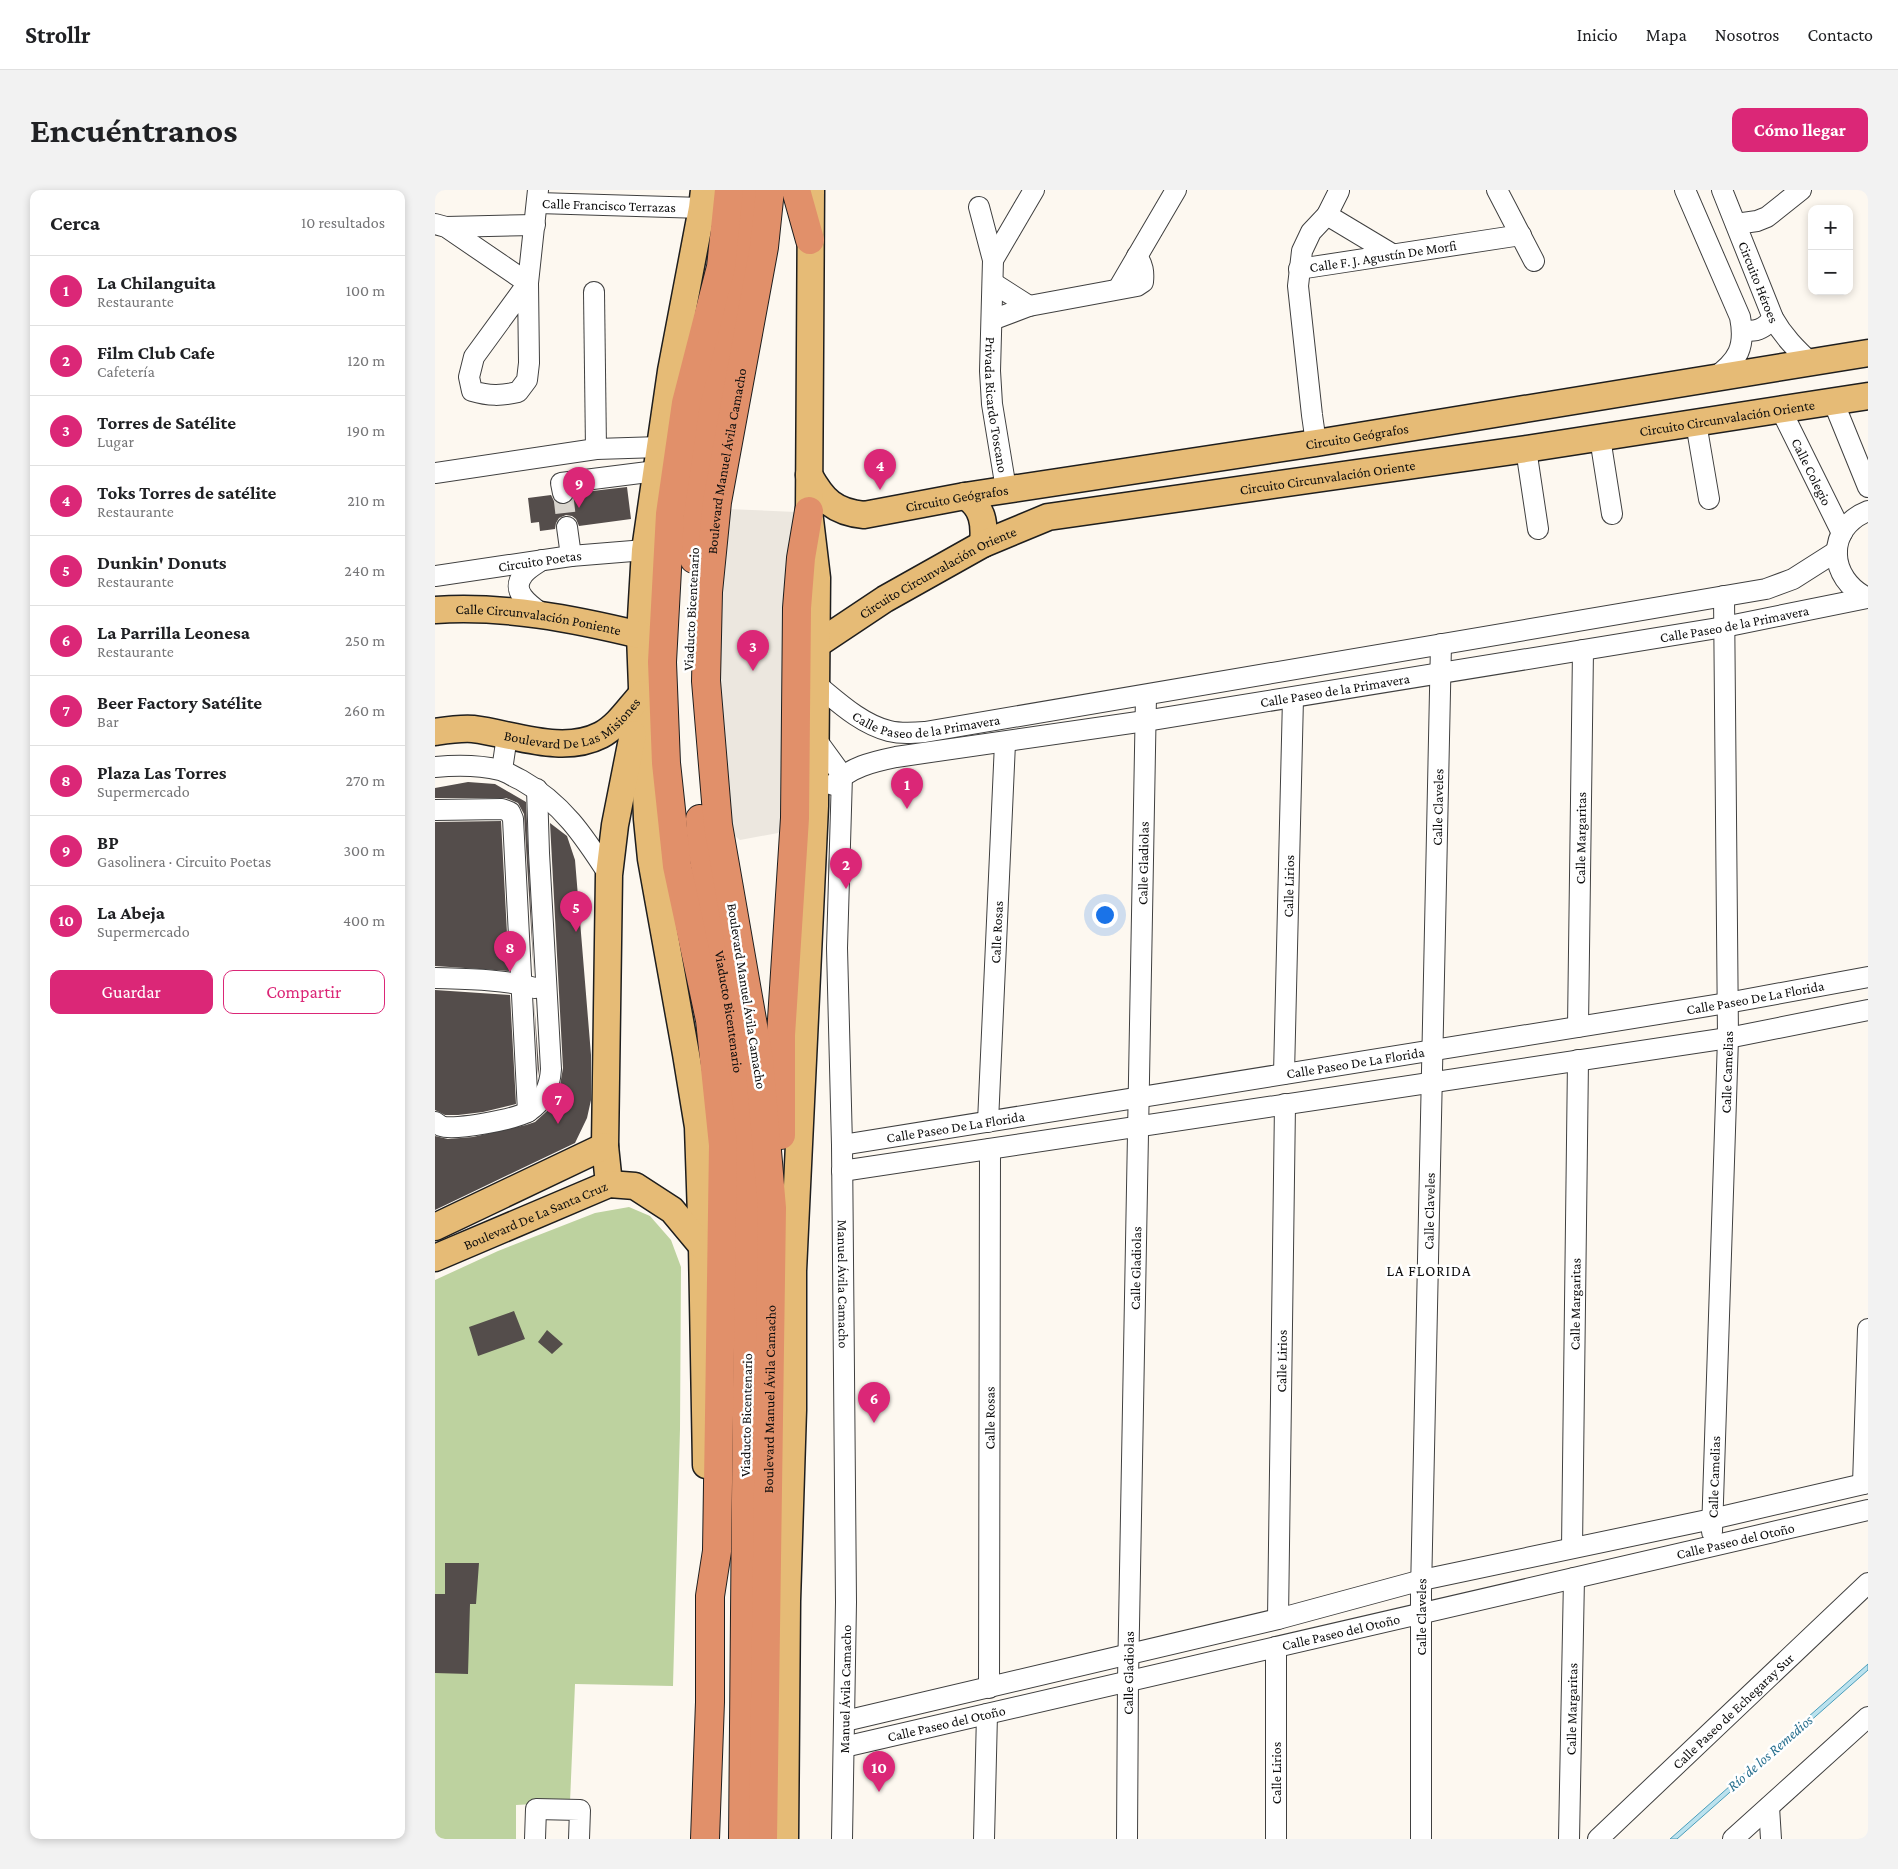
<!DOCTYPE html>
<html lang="es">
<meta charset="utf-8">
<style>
:root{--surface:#fff;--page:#f2f2f2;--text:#202124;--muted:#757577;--line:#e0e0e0;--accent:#db2777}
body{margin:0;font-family:"Crimson Pro",serif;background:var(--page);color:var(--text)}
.controls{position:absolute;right:15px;top:15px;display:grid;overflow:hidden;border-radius:10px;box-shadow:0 2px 8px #0003}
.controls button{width:45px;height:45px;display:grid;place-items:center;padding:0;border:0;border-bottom:1px solid var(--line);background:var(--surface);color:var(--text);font:25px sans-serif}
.you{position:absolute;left:669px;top:724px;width:18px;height:18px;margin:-12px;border:4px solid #fff;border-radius:50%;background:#1a73e8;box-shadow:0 0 0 8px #1a73e833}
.badge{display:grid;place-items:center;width:32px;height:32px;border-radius:50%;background:var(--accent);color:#fff;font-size:16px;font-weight:700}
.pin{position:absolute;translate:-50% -41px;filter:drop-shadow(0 1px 2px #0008)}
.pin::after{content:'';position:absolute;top:26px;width:18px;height:15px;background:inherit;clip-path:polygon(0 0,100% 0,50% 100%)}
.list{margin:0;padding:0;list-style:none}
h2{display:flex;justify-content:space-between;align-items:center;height:65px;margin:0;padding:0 20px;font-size:21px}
h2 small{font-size:16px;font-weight:400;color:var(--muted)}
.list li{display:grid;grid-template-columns:32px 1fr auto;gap:15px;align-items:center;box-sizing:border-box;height:70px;padding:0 20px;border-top:1px solid var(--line)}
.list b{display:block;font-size:19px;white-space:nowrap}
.list p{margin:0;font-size:16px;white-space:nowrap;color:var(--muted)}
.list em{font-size:16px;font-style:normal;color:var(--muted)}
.actions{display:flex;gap:10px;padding:15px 20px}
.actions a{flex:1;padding:11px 0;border:1px solid var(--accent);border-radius:10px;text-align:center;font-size:18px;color:var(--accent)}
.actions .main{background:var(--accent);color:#fff}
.map{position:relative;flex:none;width:1433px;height:1649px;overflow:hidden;border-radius:10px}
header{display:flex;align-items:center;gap:30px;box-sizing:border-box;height:70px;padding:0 25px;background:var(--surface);border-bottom:1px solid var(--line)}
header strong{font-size:24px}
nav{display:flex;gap:28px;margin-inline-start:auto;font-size:18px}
.intro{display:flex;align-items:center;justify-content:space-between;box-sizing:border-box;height:120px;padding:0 30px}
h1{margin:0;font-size:35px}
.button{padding:12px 22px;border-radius:10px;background:var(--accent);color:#fff;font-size:18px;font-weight:700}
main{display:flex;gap:30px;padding:0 30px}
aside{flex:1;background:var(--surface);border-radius:10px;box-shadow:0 2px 8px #0003}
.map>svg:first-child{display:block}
.forest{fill:#bdd29f}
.plaza{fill:#ece7df}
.water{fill:#bbe2ee;stroke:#4b9ebb}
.building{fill:#544d4b}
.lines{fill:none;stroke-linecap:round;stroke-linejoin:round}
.minor-tunnel{stroke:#d9d5ce;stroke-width:20;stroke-dasharray:20 10;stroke-linecap:butt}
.minor-casing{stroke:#404040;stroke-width:22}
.major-casing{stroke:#1e1e1e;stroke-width:29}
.highway-casing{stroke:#1e1e1e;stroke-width:30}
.minor{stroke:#fff;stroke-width:20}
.major{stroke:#e6bb76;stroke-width:26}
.highway{stroke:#e1906a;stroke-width:28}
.labels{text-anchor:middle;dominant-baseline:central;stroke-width:5;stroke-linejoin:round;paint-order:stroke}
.street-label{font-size:14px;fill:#0d0d0d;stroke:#fff}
.neighbourhood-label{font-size:15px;letter-spacing:1px;fill:#0d0d0d;stroke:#fff}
.water-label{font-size:15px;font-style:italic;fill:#276f8e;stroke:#fff}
</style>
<header>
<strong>Strollr</strong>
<nav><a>Inicio</a><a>Mapa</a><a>Nosotros</a><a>Contacto</a></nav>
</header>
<div class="intro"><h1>Encuéntranos</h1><a class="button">Cómo llegar</a></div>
<main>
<aside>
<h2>Cerca<small>10 resultados</small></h2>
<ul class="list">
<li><span class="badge">1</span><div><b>La Chilanguita</b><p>Restaurante</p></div><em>100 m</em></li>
<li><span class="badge">2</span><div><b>Film Club Cafe</b><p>Cafetería</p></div><em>120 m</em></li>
<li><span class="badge">3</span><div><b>Torres de Satélite</b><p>Lugar</p></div><em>190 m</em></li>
<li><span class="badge">4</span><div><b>Toks Torres de satélite</b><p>Restaurante</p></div><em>210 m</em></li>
<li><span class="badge">5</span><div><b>Dunkin' Donuts</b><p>Restaurante</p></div><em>240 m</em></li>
<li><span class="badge">6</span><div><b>La Parrilla Leonesa</b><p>Restaurante</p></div><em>250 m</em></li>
<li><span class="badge">7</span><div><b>Beer Factory Satélite</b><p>Bar</p></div><em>260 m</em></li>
<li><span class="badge">8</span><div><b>Plaza Las Torres</b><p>Supermercado</p></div><em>270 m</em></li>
<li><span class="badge">9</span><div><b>BP</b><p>Gasolinera · Circuito Poetas</p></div><em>300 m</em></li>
<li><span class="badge">10</span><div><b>La Abeja</b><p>Supermercado</p></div><em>400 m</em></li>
</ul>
<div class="actions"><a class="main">Guardar</a><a>Compartir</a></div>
</aside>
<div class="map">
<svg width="1433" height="1649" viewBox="0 0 1433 1649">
<rect width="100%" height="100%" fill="#fdf8f0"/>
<path class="forest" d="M194 1017 215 1026 236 1050 246 1077 245 1239 238 1496 140 1494 135 1612 81 1615V1649H0V1090L63 1061 160 1023Z"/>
<path class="plaza" d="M292 319 361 322 352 633 343 643 305 650 295 642 279 509Z"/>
<path class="water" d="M1433 1474V1480L1242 1649H1235Z"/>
<path class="building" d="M192 297 196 329 144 336 141 329 137 326 131 325 124 328 121 333 120 339 105 341 104 332 96 333 93 308 116 305 119 311 124 314 130 315 136 312 140 303Z
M33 592 60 594 91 612 99 786 89 624 83 613 71 608H0V598Z
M66 631 74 781 0 776V632Z
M115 633 132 646 140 670 156 865V910L152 928 140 953 0 1020V946L13 949 38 947 91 935 100 932 112 921 124 901 128 878Z
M0 800 75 805 81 914 48 922 23 925H10L0 920Z
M99 810 104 879 103 886Z
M79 1121 90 1149 43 1166 34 1137Z
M112 1140 128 1154 117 1164 103 1152Z
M10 1373H44L41 1414H35L33 1484 0 1483V1404H10Z"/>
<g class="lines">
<path class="minor-tunnel" d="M128 303 132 337"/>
<defs>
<g id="minor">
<path d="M1062 0 1099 71"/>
<path d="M1250 0 1305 127C1311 157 1303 171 1279 188"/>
<path id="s1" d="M1287 0 1338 128C1348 146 1361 159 1376 173"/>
<path id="s2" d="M103 13 267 18"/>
<path id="s3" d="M544 17 558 70 555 181 557 214 571 299"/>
<path d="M892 25 957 64"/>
<path d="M0 34 11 37 93 93"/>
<path d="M1301 34 1322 31 1332 27 1366 0"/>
<path d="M11 37 100 35"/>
<path d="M558 70 599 0"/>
<path id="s4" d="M864 79 1086 45"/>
<path d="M93 93 39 167 34 187 37 201C54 206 66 206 83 202L92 190 94 173 93 93 103 0"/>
<path d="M558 93 594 116"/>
<path d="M683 99 741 0"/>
<path d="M159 102 161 259"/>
<path d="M557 130 594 116 702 96 708 92C709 82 708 75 702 66"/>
<path d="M1308 140C1321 143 1330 138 1338 128"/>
<path d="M1398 211 1433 297"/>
<path id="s5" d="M1346 220 1407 343"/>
<path d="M1261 233 1274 309"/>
<path d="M1165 248 1177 324"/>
<path d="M881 253 877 225 863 96 867 61 876 42 892 25 904 1"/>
<path d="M1091 259 1103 339"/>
<path d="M0 283 161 259 225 257"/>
<path d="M128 303 126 293 221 281"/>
<path d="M1433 321C1390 338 1393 389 1433 408"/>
<path d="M132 337 136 366"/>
<path d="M107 370C101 374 92 379 88 385 74 403 98 417 110 426"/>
<path id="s6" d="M0 386 136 366 210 360"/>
<path id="s7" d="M381 494C403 512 426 534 454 541 466 544 478 543 490 542L1331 399 1358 389 1402 361"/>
<path id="s8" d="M380 548 407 585 402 758 407 955 411 1412 407 1649"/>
<path d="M0 577C22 575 44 575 65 580 72 582 79 587 86 590 127 613 149 646 174 685"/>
<path d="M67 580 72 546"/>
<path id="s9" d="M398 595C415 577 437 572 461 567L710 531 1148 460 1289 437 1432 408"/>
<path d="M0 620 67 619 75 622 78 629 93 922"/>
<path d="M0 788C33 789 68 789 100 798"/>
<path id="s10" d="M1143 837 1148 460"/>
<path id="s11" d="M849 884 858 508"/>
<path d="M0 932C2 933 4 935 6 936 19 941 82 929 94 921 109 911 115 896 116 879L104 663 102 599"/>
<path id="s12" d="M553 932 570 553"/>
<path id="s13" d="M407 955 1292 813 1433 787"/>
<path d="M407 981 1293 848 1433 820"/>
<path d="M1428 1294 1433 1139"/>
<path id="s14" d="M1277 1342 1293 848 1289 406"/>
<path id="s15" d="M1137 1358 1143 870"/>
<path id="s16" d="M843 1429 850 914"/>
<path id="s17" d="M554 1498 555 959"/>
<path d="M410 1531 843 1429 987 1390 1277 1329 1433 1293"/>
<path id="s18" d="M409 1557 1433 1320"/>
<path d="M1334 1617 1336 1649"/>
<path d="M100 1649 101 1619 145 1620 144 1649"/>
<path d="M549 1649 552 1524"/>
<path id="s19" d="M692 1649 693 1490 711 506"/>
<path d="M841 1649V1457"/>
<path id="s20" d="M986 1649V1402L1006 454"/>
<path id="s21" d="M1134 1649 1139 1388"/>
<path id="s22" d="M1163 1649 1433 1393"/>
<path d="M1298 1649 1433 1527"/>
</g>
<g id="major">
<path d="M269 0 267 18 236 181 210 360 205 445 212 629 216 669 251 864 263 937 267 1056 271 1275"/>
<path id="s23" d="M374 285C388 310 399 322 429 325L530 306 881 253 1433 163"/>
<path d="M530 306C548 317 550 334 548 354"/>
<path id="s24" d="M0 420C68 415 139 429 205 445"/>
<path id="s25" d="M381 455 450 409 548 354 613 327 1091 259 1433 206"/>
<path id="s26" d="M0 542C13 540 25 538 38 539 79 544 127 565 166 545 183 536 194 518 207 504"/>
<path d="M174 994 170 956 174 685 180 635 198 544"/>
<path d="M0 1037 170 956"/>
<path id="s27" d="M0 1068 174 994 200 996 237 1020 267 1056"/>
<path d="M350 1649 352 1411 358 1220V1081L380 616 382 388 374 321 376 0"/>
</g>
<g id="highway">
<path d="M361 0 375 50"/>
<path d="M259 369C265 245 298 123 316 0"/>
<path id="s28" d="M265 629 267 658 296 826 311 939 313 1086 308 1649"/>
<path d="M346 945V845L360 628 362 418 366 368 374 321"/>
<path d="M270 1649 275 1512V1406L282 1361 288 955 275 830 242 676 231 573 227 472 235 324 251 213 286 77 294 0"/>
<path id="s29" d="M328 1649 337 1018 324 870 283 635 271 491 273 402 282 312 329 57 335 0"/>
</g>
</defs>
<use href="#minor" class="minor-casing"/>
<use href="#major" class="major-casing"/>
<use href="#highway" class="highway-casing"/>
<use href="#minor" class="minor"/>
<use href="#major" class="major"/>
<use href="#highway" class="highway"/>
</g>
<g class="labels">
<g class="street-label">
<text stroke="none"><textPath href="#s2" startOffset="71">Calle Francisco Terrazas</textPath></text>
<text stroke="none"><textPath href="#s4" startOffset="85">Calle F. J. Agustín De Morfi</textPath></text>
<text stroke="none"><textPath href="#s1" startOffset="99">Circuito Héroes</textPath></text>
<text stroke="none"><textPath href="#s3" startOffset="200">Privada Ricardo Toscano</textPath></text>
<text stroke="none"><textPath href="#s25" startOffset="952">Circuito Circunvalación Oriente</textPath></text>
<text stroke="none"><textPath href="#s23" startOffset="571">Circuito Geógrafos</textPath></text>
<text stroke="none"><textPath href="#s29" startOffset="1384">Boulevard Manuel Ávila Camacho</textPath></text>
<text stroke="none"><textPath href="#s5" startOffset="69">Calle Colegio</textPath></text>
<text stroke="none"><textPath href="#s25" startOffset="548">Circuito Circunvalación Oriente</textPath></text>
<text stroke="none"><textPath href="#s23" startOffset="166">Circuito Geógrafos</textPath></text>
<text stroke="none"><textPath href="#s6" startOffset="106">Circuito Poetas</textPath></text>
<text stroke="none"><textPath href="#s25" startOffset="142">Circuito Circunvalación Oriente</textPath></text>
<text transform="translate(256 419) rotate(-87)">Viaducto Bicentenario</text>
<text stroke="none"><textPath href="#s24" startOffset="104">Calle Circunvalación Poniente</textPath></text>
<text stroke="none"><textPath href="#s9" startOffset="919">Calle Paseo de la Primavera</textPath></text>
<text stroke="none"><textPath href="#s9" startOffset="514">Calle Paseo de la Primavera</textPath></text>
<text stroke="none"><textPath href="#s26" startOffset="145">Boulevard De Las Misiones</textPath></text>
<text stroke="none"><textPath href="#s7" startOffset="124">Calle Paseo de la Primavera</textPath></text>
<text stroke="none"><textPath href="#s20" startOffset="1032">Calle Claveles</textPath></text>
<text stroke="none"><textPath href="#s10" startOffset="189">Calle Margaritas</textPath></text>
<text stroke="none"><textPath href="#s19" startOffset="976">Calle Gladiolas</textPath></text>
<text stroke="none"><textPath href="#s11" startOffset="188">Calle Lirios</textPath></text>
<text stroke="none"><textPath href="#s12" startOffset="190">Calle Rosas</textPath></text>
<text transform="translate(312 806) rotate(81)">Boulevard Manuel Ávila Camacho</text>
<text stroke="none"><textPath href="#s13" startOffset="925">Calle Paseo De La Florida</textPath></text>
<text stroke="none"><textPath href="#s28" startOffset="195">Viaducto Bicentenario</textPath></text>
<text stroke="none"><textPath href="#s13" startOffset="520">Calle Paseo De La Florida</textPath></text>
<text stroke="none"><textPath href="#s14" startOffset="460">Calle Camelias</textPath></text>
<text stroke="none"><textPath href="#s13" startOffset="115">Calle Paseo De La Florida</textPath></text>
<text stroke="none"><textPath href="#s20" startOffset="628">Calle Claveles</textPath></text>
<text stroke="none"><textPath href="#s27" startOffset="109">Boulevard De La Santa Cruz</textPath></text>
<text stroke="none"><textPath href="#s19" startOffset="571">Calle Gladiolas</textPath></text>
<text stroke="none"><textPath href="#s8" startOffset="555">Manuel Ávila Camacho</textPath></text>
<text stroke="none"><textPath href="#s15" startOffset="244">Calle Margaritas</textPath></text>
<text stroke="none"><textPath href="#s16" startOffset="258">Calle Lirios</textPath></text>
<text stroke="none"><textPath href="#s29" startOffset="440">Boulevard Manuel Ávila Camacho</textPath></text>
<text transform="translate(311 1225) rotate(-89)">Viaducto Bicentenario</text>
<text stroke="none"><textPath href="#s17" startOffset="270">Calle Rosas</textPath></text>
<text stroke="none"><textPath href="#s14" startOffset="55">Calle Camelias</textPath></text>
<text stroke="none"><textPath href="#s18" startOffset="915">Calle Paseo del Otoño</textPath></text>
<text stroke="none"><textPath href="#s20" startOffset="222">Calle Claveles</textPath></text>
<text stroke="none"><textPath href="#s18" startOffset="510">Calle Paseo del Otoño</textPath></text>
<text stroke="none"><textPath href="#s19" startOffset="166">Calle Gladiolas</textPath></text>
<text transform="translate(410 1499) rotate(-89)">Manuel Ávila Camacho</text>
<text stroke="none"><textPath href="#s21" startOffset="130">Calle Margaritas</textPath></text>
<text stroke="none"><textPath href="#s22" startOffset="186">Calle Paseo de Echegaray Sur</textPath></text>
<text stroke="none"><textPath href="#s18" startOffset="105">Calle Paseo del Otoño</textPath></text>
<text transform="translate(841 1583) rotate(-90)">Calle Lirios</text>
</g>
<g class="neighbourhood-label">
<text x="994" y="1081">LA FLORIDA</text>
</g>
<g class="water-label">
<text transform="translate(1335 1563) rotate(-41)">Río de los Remedios</text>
</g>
</g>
</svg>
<div class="controls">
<button>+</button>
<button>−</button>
</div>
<div class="you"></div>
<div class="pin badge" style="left:472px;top:619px">1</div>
<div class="pin badge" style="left:411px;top:699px">2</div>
<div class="pin badge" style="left:318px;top:481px">3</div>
<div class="pin badge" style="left:445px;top:300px">4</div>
<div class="pin badge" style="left:141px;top:742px">5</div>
<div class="pin badge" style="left:439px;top:1233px">6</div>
<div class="pin badge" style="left:123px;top:934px">7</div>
<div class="pin badge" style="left:75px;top:782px">8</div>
<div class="pin badge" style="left:144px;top:318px">9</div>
<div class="pin badge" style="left:444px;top:1602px">10</div>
</div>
</main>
